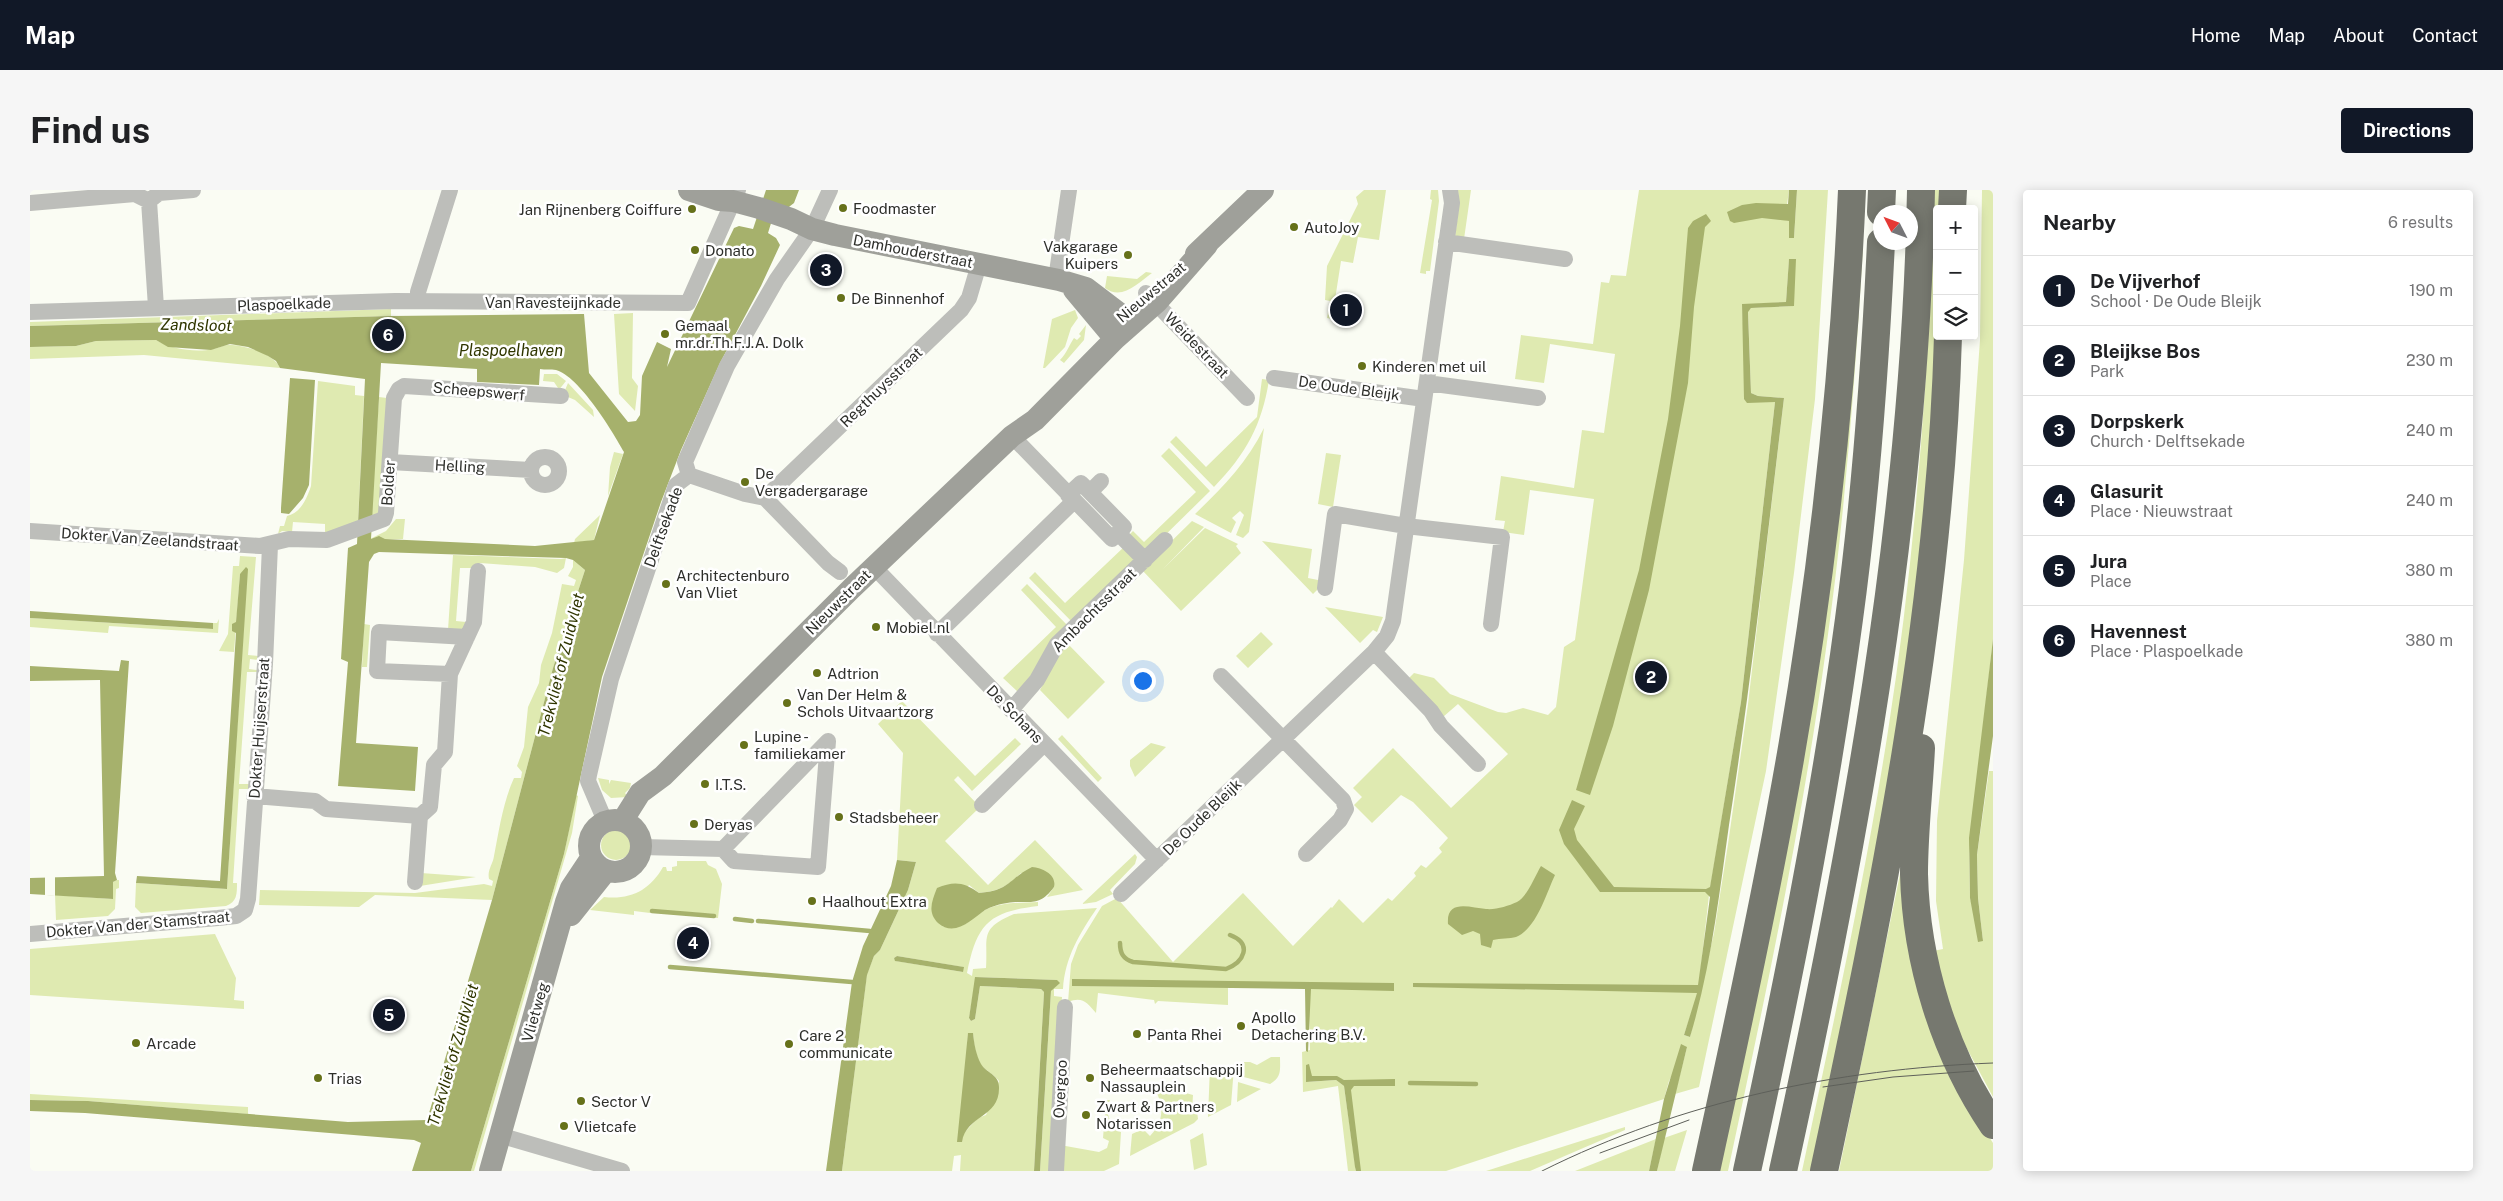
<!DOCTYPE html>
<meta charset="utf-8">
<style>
:root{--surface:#fff;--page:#f6f6f6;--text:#202124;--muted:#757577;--line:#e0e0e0;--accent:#111827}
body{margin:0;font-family:"Public Sans",sans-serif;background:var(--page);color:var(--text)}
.controls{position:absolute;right:15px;top:15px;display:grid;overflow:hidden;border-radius:5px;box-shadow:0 2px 12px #0003}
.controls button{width:45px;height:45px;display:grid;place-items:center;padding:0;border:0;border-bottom:1px solid var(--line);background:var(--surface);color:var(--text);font:25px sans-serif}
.compass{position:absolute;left:1843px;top:15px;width:45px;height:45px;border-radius:50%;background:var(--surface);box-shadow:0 2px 12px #0003;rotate:312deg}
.you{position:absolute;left:1112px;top:490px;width:18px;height:18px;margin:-12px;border:4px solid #fff;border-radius:50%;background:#1a73e8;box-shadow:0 0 0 8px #1a73e833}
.badge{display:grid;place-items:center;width:32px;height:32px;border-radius:50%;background:var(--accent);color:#fff;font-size:16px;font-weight:700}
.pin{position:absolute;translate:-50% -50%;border:2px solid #fff;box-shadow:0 1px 5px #0006}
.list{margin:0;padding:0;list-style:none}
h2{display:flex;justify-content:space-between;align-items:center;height:65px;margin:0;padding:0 20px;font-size:21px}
h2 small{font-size:16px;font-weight:400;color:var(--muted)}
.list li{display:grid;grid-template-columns:32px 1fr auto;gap:15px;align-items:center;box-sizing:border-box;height:70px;padding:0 20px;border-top:1px solid var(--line)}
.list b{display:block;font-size:19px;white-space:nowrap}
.list p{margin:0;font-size:16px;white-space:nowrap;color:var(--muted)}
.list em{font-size:16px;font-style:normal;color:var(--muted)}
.icon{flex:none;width:28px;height:28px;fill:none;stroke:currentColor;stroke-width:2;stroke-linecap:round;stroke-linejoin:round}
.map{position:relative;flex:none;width:1963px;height:981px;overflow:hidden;border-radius:5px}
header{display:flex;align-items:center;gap:30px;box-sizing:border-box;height:70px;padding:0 25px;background:var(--accent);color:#fff}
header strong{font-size:24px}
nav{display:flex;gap:28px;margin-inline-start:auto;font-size:18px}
.intro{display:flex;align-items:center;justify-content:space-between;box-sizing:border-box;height:120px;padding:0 30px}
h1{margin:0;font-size:35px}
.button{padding:12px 22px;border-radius:5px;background:var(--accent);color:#fff;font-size:18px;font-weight:700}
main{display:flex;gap:30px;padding:0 30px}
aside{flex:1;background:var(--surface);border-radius:5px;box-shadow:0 2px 12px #0003}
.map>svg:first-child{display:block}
.green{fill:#dfeab1;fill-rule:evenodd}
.water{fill:#a6b16c;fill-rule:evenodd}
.pier{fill:#fafcf3}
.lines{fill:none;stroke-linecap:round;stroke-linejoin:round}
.stream{stroke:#a6b16c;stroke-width:4.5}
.street{stroke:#bdbeba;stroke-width:16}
.secondary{stroke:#9fa09a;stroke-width:22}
.highway{stroke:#76786f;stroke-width:28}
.tram{stroke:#5e605a;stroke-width:1}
.poi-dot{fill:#66711a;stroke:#fff;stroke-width:2}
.labels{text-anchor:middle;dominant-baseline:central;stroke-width:5;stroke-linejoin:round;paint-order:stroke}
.poi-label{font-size:15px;fill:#2e2f2b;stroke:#fff;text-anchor:start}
.street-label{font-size:15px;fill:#2e2f2b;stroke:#fff}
.water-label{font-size:16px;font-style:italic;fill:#303600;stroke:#fff}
</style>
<header>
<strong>Map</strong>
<nav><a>Home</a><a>Map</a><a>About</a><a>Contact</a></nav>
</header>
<div class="intro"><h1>Find us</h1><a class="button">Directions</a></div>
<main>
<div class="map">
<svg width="1963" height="981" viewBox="0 0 1963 981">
<rect width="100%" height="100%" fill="#fafcf3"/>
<path class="green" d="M1334 0H1356L1349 50 1328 47 1323 73 1311 71 1302 129 1297 128 1300 111 1295 110 1297 76 1328 14 1326 7Z
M1401 0H1408L1409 11 1400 81H1396V84L1390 83 1402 10 1400 9Z
M1428 0H1441L1434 49 1425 47 1429 16Z
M1609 0H1759L1755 30 1759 31 1764 48 1767 0H1798L1785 209 1764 383 1736 581 1669 897 1645 904 1657 857 1639 891 1634 909 1416 981H1330L1314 890C1302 884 1292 888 1279 891L1277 892 1306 890 1314 896 1326 981H1318L1308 896 1273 902 1272 862 1280 860 1278 793 1042 796 1198 797V815L1128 811 1125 814 1124 810 1068 803 1066 823C1057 813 1053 806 1038 812L1041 774 1048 755 1072 716 1087 708 1143 772 1213 703 1263 756 1301 717 1302 718 1309 709 1333 733 1358 708 1362 711 1386 686 1384 683 1391 675 1396 678 1412 662 1409 658 1418 648 1383 612 1371 605 1342 633 1324 615 1332 607 1323 598 1363 558 1421 618 1478 564 1428 514 1413 527 1378 489 1384 483 1404 488 1420 504 1468 522 1476 523 1493 518 1518 525 1526 517 1534 457 1545 450 1564 309 1500 300 1494 345 1473 342 1475 331 1465 330 1471 286 1544 298 1552 240 1574 243 1585 164 1520 154 1514 193 1485 189 1491 145 1563 154 1571 92 1579 93 1581 85 1596 86ZM1759 70 1763 116 1721 118 1718 121 1721 203 1728 206 1754 208 1718 514 1698 654 1684 743 1660 847 1654 845 1668 803 1679 705 1711 512 1745 212 1717 210 1712 115 1756 112Z
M1904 0H1914V19H1907L1906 217 1871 538 1785 981H1772C1803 835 1835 689 1858 541 1886 362 1899 181 1904 0Z
M1952 0H1963V449L1939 663 1940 708 1953 751 1948 708 1947 665 1959 581H1963V907L1928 842 1903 761 1913 759 1906 711 1907 631 1934 370 1943 247 1950 150Z
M1833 57C1825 191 1815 326 1796 459 1772 635 1735 808 1698 981H1684Z
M1116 82 1122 83C1108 93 1092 111 1075 98L1077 86 1107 89Z
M361 119V126L0 136V132Z
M1045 120 1048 128 1041 138 1035 157 1015 178H1013L1022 129Z
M603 123 602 188 608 196 605 221 589 204 584 124Z
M1056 135 1054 150 1034 173 1030 170C1037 163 1039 155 1044 148L1047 150 1051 146 1049 144Z
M126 150C141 159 166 163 183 159 189 158 196 154 202 155 217 156 244 164 250 178L114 165 0 169V157L46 156 66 151Z
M514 184H527L536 191 528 201V198L524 192 513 191Z
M1232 189 1239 190C1232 235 1216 264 1184 297L1140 252 1146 246 1176 277 1227 227Z
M288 191 325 196V205L334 206 328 332 295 344V334L263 332 262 342 252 341 248 344 250 336H254L257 326C271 323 277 308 281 296Z
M538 193 563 220 564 227 545 210 533 205Z
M349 207 357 208 350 319 347 326 341 328Z
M1234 238 1219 342 1213 348 1206 345 1214 325 1210 321 1202 328 1206 332 1201 343 1165 324C1192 298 1217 273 1234 238Z
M1139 258 1180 301 1121 359 1114 361 1097 347 1103 341 1114 352 1166 302 1131 266Z
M584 262 593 264 578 306 580 277Z
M1296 263 1311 265 1303 317 1288 314Z
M570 325 564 350 544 353 545 349Z
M366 329H375L373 349H340L356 341Z
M1162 331 1174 337 1133 379 1175 338 1208 354 1206 356 1211 363 1151 421 1112 380Z
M1232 351 1282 359 1278 388 1288 390 1293 394 1283 404Z
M1095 356 1104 370 1043 433 999 388 1005 382 1035 413Z
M423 365 531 369 536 368 534 378 527 383 505 377 450 373 448 378H430L426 431 436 432 437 440H418Z
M210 366 226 367 218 465 228 466V470L220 469 219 479 227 480V482H217L209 594H219V599H209L203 693H207C207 704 207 712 196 716L111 723 105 717 106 693 197 699 217 382 210 384 204 462 189 461 198 444 203 376H209Z
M543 370 555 380 523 478 462 710 345 705 329 717 229 715 230 700 385 703 454 694 462 696 463 691 459 689C457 680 463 674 464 666 469 640 473 612 484 588H491L492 582 487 576 494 557 498 517 509 493 511 475 522 443 532 394 544 396 546 390 538 386 543 377Z
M997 394 1039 437 990 504 973 488 1026 437 991 400Z
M1295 417 1353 427 1347 442 1343 440 1330 453Z
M0 428 183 439V433H187L189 429 188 443 79 436 78 443 0 437Z
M334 434 340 435 337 477H332Z
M1231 442 1243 454 1218 478 1206 466Z
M1038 454 1075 492 1038 529 1010 500 1030 462Z
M872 511 945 586 985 548 991 554 942 601 928 586 924 590 950 617 915 651 958 695 1005 650 1053 700 1017 707 1024 697 991 683C977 697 968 701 949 703L939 695 912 736C938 741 938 728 957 719 973 712 990 713 1008 712V716C958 722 947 734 937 783L942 786 943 779 956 778C958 746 949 739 984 724L1067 718C1050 743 1035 767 1033 799H1024V806L1032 807 1019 981H1010L1021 801 1027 790 946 787 939 828 941 831 945 829 950 796 1011 799 1014 802 1004 981H930L931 965 924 966 922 981H812L837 784 844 766 850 760 878 700 886 672 867 670 873 563 848 534ZM867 766 933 777V782L866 771 864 768ZM938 843 943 844C944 853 946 872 954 878 960 883 964 885 969 891L956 925 948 928 933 944Z
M1032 545 1072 588 1068 592 1028 549Z
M1121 553 1136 557 1105 587 1100 576V570Z
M568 588 579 590V594L581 590 601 593 600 598 595 603 598 607 581 608 572 600Z
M546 605 548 606 542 643 444 981H441L534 664Z
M571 655a15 15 0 1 1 30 0a15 15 0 1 1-30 0Z
M1875 660 1938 914 1963 953V981H1809Z
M1105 664 1107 667 1105 674 1080 700 1083 704 1066 712 1052 714Z
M647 671H676L678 675 686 679 692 694 688 728H686L685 724 621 720 620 723 604 721V725L560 720 574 707C601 710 620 700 633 677H636L637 681H642V677L647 676Z
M391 683 446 687 390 696Z
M87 690H89V698L86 699 85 719 78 726 26 730 25 705 82 709 83 692Z
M185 744 206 788 204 810 214 811V819L0 805V759Z
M1241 867H1250C1250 880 1252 887 1240 894L1210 886 1211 872H1220L1227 875Z
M1180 876 1204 877 1201 915 1178 927Z
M1208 892 1231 899 1207 912Z
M1135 893 1145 900 1163 905 1162 921H1167L1168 929 1164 933 1100 966 1102 944 1113 939 1120 946C1133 933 1135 916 1125 900Z
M0 904 218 917V924L58 911 0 910Z
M1076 910H1080C1074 924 1080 933 1091 942L1089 974 1074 981H1028L1030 955 1069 962 1077 958 1079 951 1073 948Z
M1595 937V940L1500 981H1456Z
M1657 940 1645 981H1627L1634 948Z
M1173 943 1177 975 1164 980 1160 950Z
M1626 949 1619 981H1545Z"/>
<path class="water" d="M736 0H769L764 13 742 30 738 43 746 48 750 55 731 96 690 173 651 260 631 312 572 487 534 664 441 981H382L391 953 384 950 55 923 0 921V910L58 911 318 932 397 930 462 710 523 478 555 380 543 370 536 368 349 362 344 364 339 372 326 553 388 557 385 601 308 596 318 472 311 469 318 358 327 354 335 189 250 178 246 171 238 166 218 157 200 154 181 160 138 157 126 150 66 151 46 156 0 157V136L361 126 554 124 559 183 598 232 606 231 610 225 612 186 627 152 641 159 637 177 704 38 709 36 723 39ZM351 173 447 179V192L509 195 510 179C515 180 521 179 526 180 549 186 583 242 594 262L564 350 505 356 355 349 349 346 341 349Z
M1759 0H1767L1764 48H1759V31L1732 28 1704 33 1700 31 1697 22 1712 15 1726 13 1758 14Z
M1676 24 1681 31 1675 37 1664 117 1658 193 1619 400 1583 536 1560 605 1546 600 1609 380 1638 229 1650 136 1658 38 1663 31Z
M1759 69H1766L1764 116 1721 118 1718 122 1721 203 1728 206 1754 208C1737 350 1721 493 1699 635 1689 706 1681 777 1660 847L1654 845 1667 803 1383 797V793L1668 795 1680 707 1675 702H1570L1534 654 1529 640 1542 610 1555 616 1544 639 1547 650 1584 697 1676 699 1680 697 1711 512 1745 212 1717 213 1714 209 1712 114 1756 112Z
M260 188 285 190 279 295 273 308 259 324 251 323V318Z
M216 377 218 379 197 699 106 693 107 686 190 691 206 443 202 441V434L206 432 210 384Z
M0 421 183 433V439L0 428Z
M1963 449V546L1947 665 1948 708 1953 751 1948 752 1940 708 1939 648Z
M91 470 99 471 85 683 87 690 83 692V709L0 704V688L74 686 70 490 0 491V476L89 481Z
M867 670 886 672 878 700 850 760 844 766 837 785 812 981H796L822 792 833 756 861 696Z
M1511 676 1525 685C1516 704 1507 738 1486 747 1480 749 1470 748 1463 750L1461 758 1451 755 1450 744 1443 741 1432 745 1418 734C1416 708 1441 718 1456 719 1466 720 1478 716 1487 712 1497 707 1505 686 1511 676Z
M1002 677C1013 678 1027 685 1024 697 1008 719 999 709 977 713 970 714 960 717 955 720 942 729 925 748 908 733 897 722 902 711 907 698 924 691 934 692 949 703 980 701 978 689 1002 677Z
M867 766 934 777 933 782 865 771 864 768Z
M945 787 1027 790 1030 793 1021 801 1010 981H1004L1014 802 1011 799 950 796 945 829 941 831 939 828Z
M1042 789 1364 793V801L1281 799 1278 862 1276 861 1275 799 1042 796Z
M938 843H943C944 853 946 865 951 874 956 883 969 884 969 897 970 928 936 925 932 952H927Z
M1651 854 1657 857 1627 981H1619L1634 909Z
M1279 874 1282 886H1307L1314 890 1365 889V896H1324L1321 900 1331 981H1326L1325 977 1314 896 1306 890 1276 892V875Z"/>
<path class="pier" d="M15 687H25V706L15 705Z"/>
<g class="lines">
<path class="stream" d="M622 721 684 726
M705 729 722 731
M728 731 840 741
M1090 753C1090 763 1093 769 1103 772L1196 779C1214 772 1223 754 1200 745
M640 777 822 792
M1380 893 1446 894"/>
<path class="street" d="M119 11 126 117
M119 11 129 3 163 0
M0 13 105 4 119 11
M1416 52 1535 69
M1026 89 1039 0
M1116 103 1217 208
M389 111 388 102 420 0
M0 122 365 111 658 113 708 0
M1244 188 1394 209
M1397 193 1508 208
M982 246 1082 349 1094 337 1051 293 1038 305
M501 281a14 14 0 1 1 28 0a14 14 0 1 1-28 0Z
M360 272 501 280
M659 285 655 272 697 176 747 89 782 39 800 0
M659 285 715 304 735 308 798 373 810 382
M1060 302 1071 291
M735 308 931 120 939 108 949 74
M0 341 230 356 259 349 297 350 354 329 356 323 364 208 369 199 374 196 531 206
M1088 343 1115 370
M844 377 1127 670
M1295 398 1305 324 1376 336 1472 347 1461 434
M907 444 1044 311
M437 447 349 442 347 481 420 484 444 432 448 381
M1344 462 1401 521 1411 536 1448 574
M1191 486 1313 610 1316 619 1310 630 1276 664
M981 520 1007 490 1027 454 1135 350
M224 606 285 611 296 619 390 626
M952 615 1014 554
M575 631 558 591 559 585 581 489 646 295 659 285
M611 657 693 659 798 551
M693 659 704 671 788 677 798 551
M385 692 390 626 400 617 404 575 415 562 420 484
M1091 704 1344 462 1357 446 1363 431 1422 13 1420 0
M0 744 188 728 206 726 215 720 218 709 235 474 240 355
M469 945 592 981
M1026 981 1035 817"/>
<path class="secondary" d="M659 0 689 10 703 11 729 18 761 29 782 39 805 45 1029 90 1056 98 1102 133
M1166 64 1233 0
M1044 100 1085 149
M559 656a26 26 0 1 1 52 0a26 26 0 1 1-52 0Z
M593 630 610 603 633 586 822 398 982 246 1005 230 1085 149 1127 112 1177 55
M541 725 576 681
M460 981 536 712 541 698 561 668"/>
<path class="highway" d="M1922 19 1923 0
M1851 22 1852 0
M1891 558C1889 600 1884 642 1884 684 1886 771 1914 863 1963 935
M1676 981C1702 861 1729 740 1751 619 1789 415 1813 207 1822 0
M1717 981C1757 798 1794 615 1819 429 1836 304 1845 178 1851 52
M1753 981C1824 658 1885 331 1891 0
M1794 981C1853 706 1910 428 1918 146"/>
<path class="tram" d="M1793 897 1863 887 1944 881
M1570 963 1659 930
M1512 981C1652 911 1807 879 1963 873"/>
</g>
<g class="poi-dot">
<circle cx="813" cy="18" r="5"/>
<circle cx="662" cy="19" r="5"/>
<circle cx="1264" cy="37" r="5"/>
<circle cx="665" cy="60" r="5"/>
<circle cx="1098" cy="65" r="5"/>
<circle cx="811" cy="108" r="5"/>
<circle cx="635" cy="144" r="5"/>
<circle cx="1332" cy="176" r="5"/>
<circle cx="715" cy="292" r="5"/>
<circle cx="636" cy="394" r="5"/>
<circle cx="846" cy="437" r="5"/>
<circle cx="787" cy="483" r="5"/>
<circle cx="757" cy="513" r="5"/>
<circle cx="714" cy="555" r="5"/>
<circle cx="675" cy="594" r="5"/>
<circle cx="809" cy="627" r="5"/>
<circle cx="664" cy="634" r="5"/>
<circle cx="782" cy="711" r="5"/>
<circle cx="1211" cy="836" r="5"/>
<circle cx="1107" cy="844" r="5"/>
<circle cx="106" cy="853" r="5"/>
<circle cx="759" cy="854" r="5"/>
<circle cx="288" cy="888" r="5"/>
<circle cx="1060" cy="888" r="5"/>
<circle cx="551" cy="911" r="5"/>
<circle cx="1056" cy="925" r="5"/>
<circle cx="534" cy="936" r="5"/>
</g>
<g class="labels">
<g class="poi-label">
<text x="823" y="18">Foodmaster</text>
<text x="652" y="19" text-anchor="end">Jan Rijnenberg Coiffure</text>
<text x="1274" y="37">AutoJoy</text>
<text x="1088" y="56" text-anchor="end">Vakgarage<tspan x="1088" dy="17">Kuipers</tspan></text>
<text x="675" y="60">Donato</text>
<text x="821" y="108">De Binnenhof</text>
<text x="645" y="135">Gemaal<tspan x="645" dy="17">mr.dr.Th.F.J.A. Dolk</tspan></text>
<text x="1342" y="176">Kinderen met uil</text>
<text x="725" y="283">De<tspan x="725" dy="17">Vergadergarage</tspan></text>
<text x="646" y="385">Architectenburo<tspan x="646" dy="17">Van Vliet</tspan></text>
<text x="856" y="437">Mobiel.nl</text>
<text x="797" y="483">Adtrion</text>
<text x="767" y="504">Van Der Helm &amp;<tspan x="767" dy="17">Schols Uitvaartzorg</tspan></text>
<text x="724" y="546">Lupine -<tspan x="724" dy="17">familiekamer</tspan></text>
<text x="685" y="594">I.T.S.</text>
<text x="819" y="627">Stadsbeheer</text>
<text x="674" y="634">Deryas</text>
<text x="792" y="711">Haalhout Extra</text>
<text x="1221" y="827">Apollo<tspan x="1221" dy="17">Detachering B.V.</tspan></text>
<text x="1117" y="844">Panta Rhei</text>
<text x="769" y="845">Care 2<tspan x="769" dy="17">communicate</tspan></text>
<text x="116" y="853">Arcade</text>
<text x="1070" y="879">Beheermaatschappij<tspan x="1070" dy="17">Nassauplein</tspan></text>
<text x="298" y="888">Trias</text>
<text x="561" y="911">Sector V</text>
<text x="1066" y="916">Zwart &amp; Partners<tspan x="1066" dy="17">Notarissen</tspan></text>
<text x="544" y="936">Vlietcafe</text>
</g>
<g class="street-label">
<text transform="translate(883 61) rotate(11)">Damhouderstraat</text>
<text transform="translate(1121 102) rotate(-40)">Nieuwstraat</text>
<text x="523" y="112">Van Ravesteijnkade</text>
<text transform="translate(254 114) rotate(-2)">Plaspoelkade</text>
<text transform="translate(1167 155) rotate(46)">Weidestraat</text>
<text transform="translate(851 197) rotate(-44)">Regthuysstraat</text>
<text transform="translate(1319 198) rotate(8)">De Oude Bleijk</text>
<text transform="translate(449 201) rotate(5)">Scheepswerf</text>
<text transform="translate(430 276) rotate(3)">Helling</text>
<text transform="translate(358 293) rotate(-86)">Bolder</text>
<text transform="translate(633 337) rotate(-70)">Delftsekade</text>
<text transform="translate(120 349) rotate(4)">Dokter Van Zeelandstraat</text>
<text transform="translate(808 412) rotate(-45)">Nieuwstraat</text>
<text transform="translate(1064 420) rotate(-45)">Ambachtsstraat</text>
<text transform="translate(985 524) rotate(46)">De Schans</text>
<text transform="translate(229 538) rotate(-86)">Dokter Huijserstraat</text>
<text transform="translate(1172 627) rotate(-44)">De Oude Bleijk</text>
<text transform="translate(108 734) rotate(-5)">Dokter Van der Stamstraat</text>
<text transform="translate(505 822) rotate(-74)">Vlietweg</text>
<text transform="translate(1030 899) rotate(-87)">Overgoo</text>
</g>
<g class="water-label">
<text transform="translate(166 135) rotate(1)">Zandsloot</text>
<text x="481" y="160">Plaspoelhaven</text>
<text transform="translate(531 475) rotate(-76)">Trekvliet of Zuidvliet</text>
<text transform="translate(423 865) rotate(-74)">Trekvliet of Zuidvliet</text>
</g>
</g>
</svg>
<div class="controls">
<button>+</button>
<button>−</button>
<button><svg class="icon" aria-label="layers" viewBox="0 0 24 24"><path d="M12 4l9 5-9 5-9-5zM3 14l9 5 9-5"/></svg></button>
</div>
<svg class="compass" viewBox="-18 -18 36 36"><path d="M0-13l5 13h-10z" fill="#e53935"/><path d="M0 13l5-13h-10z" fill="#757577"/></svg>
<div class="you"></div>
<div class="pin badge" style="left:1316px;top:120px">1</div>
<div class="pin badge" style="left:1621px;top:487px">2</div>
<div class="pin badge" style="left:796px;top:80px">3</div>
<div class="pin badge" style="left:663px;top:753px">4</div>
<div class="pin badge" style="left:359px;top:825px">5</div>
<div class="pin badge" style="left:358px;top:145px">6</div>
</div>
<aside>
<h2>Nearby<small>6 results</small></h2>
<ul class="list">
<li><span class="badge">1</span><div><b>De Vijverhof</b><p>School · De Oude Bleijk</p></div><em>190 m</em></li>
<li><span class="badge">2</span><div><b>Bleijkse Bos</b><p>Park</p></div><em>230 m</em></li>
<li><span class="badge">3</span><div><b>Dorpskerk</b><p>Church · Delftsekade</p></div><em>240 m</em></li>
<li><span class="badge">4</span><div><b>Glasurit</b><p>Place · Nieuwstraat</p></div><em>240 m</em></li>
<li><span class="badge">5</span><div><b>Jura</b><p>Place</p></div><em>380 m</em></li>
<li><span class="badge">6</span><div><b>Havennest</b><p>Place · Plaspoelkade</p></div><em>380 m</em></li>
</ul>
</aside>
</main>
